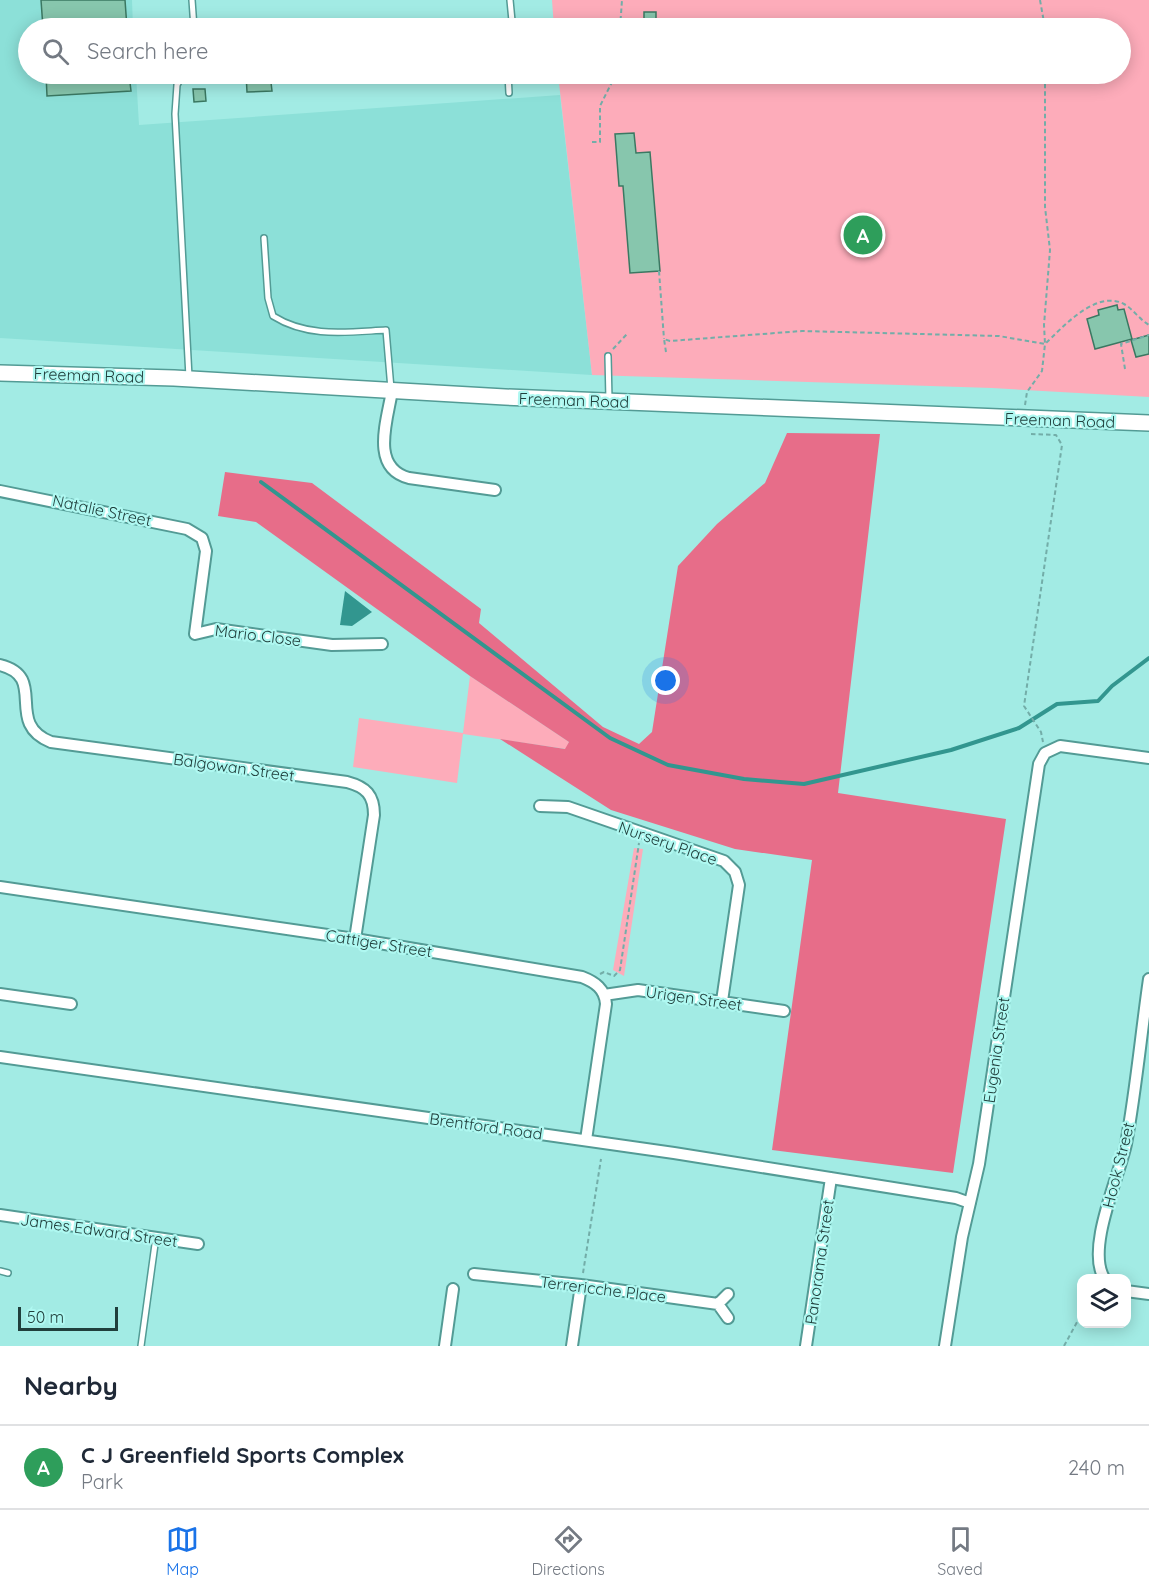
<!DOCTYPE html>
<style>
:root{--surface:#fff;--page:#f6f6f7;--text:#1f2937;--muted:#747a83;--line:#e0e1e3;--accent:#1a73e8}
body{margin:0;font-family:Quicksand,sans-serif;background:var(--page);color:var(--text)}
.controls{position:absolute;right:18px;bottom:18px;display:grid;overflow:hidden;border-radius:12px;box-shadow:0 3px 15px #0003}
.controls button{width:54px;height:54px;display:grid;place-items:center;padding:0;border:0;border-bottom:2px solid var(--line);background:var(--surface);color:var(--text);font:30px sans-serif}
.scale{position:absolute;left:18px;bottom:15px;width:100px;box-sizing:border-box;padding-left:6px;border:3px solid #203f3c;border-top:0;font-size:16px;line-height:21px;white-space:nowrap;color:#203f3c;-webkit-text-stroke:4px #aff8f1;paint-order:stroke}
.you{position:absolute;left:666px;top:681px;width:21px;height:21px;margin:-15px;border:4px solid #fff;border-radius:50%;background:#1a73e8;box-shadow:0 0 0 9px #1a73e833}
.badge{display:grid;place-items:center;width:39px;height:39px;border-radius:50%;background:var(--accent);color:#fff;font-size:20px;font-weight:700}
.pin{position:absolute;translate:-50% -50%;border:3px solid #fff;box-shadow:0 2px 6px #0006}
.list{margin:0;padding:0;list-style:none}
h2{display:flex;justify-content:space-between;align-items:center;height:78px;margin:0;padding:0 24px;font-size:26px}
h2 small{font-size:20px;font-weight:400;color:var(--muted)}
.list li{display:grid;grid-template-columns:39px 1fr auto;gap:18px;align-items:center;box-sizing:border-box;height:84px;padding:0 24px;border-top:2px solid var(--line)}
.list b{display:block;font-size:22px;white-space:nowrap}
.list p{margin:0;font-size:20px;white-space:nowrap;color:var(--muted)}
.list em{font-size:20px;font-style:normal;color:var(--muted)}
.icon{flex:none;width:33px;height:33px;fill:none;stroke:currentColor;stroke-width:2;stroke-linecap:round;stroke-linejoin:round}
.map{position:relative;flex:none;width:1149px;height:1346px;overflow:hidden}
.search{position:absolute;background:var(--surface);box-shadow:0 3px 15px #0003;left:18px;right:18px;top:18px;height:66px;display:flex;align-items:center;gap:15px;box-sizing:border-box;padding:0 21px;border-radius:33px;color:var(--muted);font-size:22px}
.sheet{height:162px;background:var(--surface)}
nav{display:flex;justify-content:space-around;align-items:center;box-sizing:border-box;height:84px;border-top:2px solid var(--line);background:var(--surface);font-size:16px;color:var(--muted)}
nav a{display:grid;justify-items:center;gap:3px}
nav .on{color:var(--accent)}
.map>svg:first-child{display:block}
.built{fill:#8ce0d8}
.green{fill:#fdacba}
.forest{fill:#e76d89}
.water{fill:#32968f}
.lines{fill:none;stroke-linecap:round;stroke-linejoin:round}
.stream{stroke:#32968f;stroke-width:4}
.building{fill:#87c6ad;stroke:#3b7862;stroke-width:1.5}
.lane-casing{stroke:#539b95;stroke-width:8}
.street-casing{stroke:#539b95;stroke-width:14}
.secondary-casing{stroke:#539b95;stroke-width:18}
.path{stroke:#73ada8;stroke-width:2;stroke-dasharray:4.5 3;stroke-linecap:butt}
.lane{stroke:#fff;stroke-width:5}
.street{stroke:#fff;stroke-width:10}
.secondary{stroke:#fff;stroke-width:15}
.labels{text-anchor:middle;dominant-baseline:central;stroke-width:4.5;stroke-linejoin:round;paint-order:stroke}
.street-label{font-size:16px;fill:#203f3c;stroke:#aff8f1}
</style>
<div class="map">
<svg width="1149" height="1346" viewBox="0 0 1149 1346">
<rect width="100%" height="100%" fill="#a2ebe4"/>
<path class="built" d="M0 0H132L133 28H28V74H136L139 125 560 95 592 375 0 338Z"/>
<path class="green" d="M552 0H1149V397L992 388 592 375 558 74H1120V28H554Z
M470 676 569 742 566 749 463 734 457 783 353 767 359 718 463 733Z
M634 848 643 849 624 976 613 970Z"/>
<path class="forest" d="M787 433 880 434 838 793 1006 819 953 1173 772 1150 812 860 735 849 611 810 500 739 565 749 569 742 470 676 256 522 218 516 225 472 312 483 481 609 479 623 603 727 639 744 652 732 678 566 717 524 765 483Z"/>
<path class="water" d="M345 591 372 612 352 626 340 625Z"/>
<g class="lines">
<path class="stream" d="M261 482 610 738 668 765 744 779 804 784 951 750 1019 728 1057 704 1098 701 1112 686 1149 658"/>
</g>
<path class="building" d="M41 0H125L127 28H43Z
M644 12H656V28H644Z
M46 74H129L131 91 47 96Z
M246 74H270L272 91 247 92Z
M193 89H205L206 101 194 102Z
M634 133 636 153 650 152 660 271 630 273 623 186H619L615 134Z
M1117 305 1118 310 1124 309 1132 339 1095 349 1087 319 1099 315 1098 310Z
M1149 335V354L1136 357 1131 340Z"/>
<g class="lines">
<defs>
<path id="lane" d="M192 0 194 28
M482 28 505 27 512 21 510 0
M183 74 177 85 175 114 189 377
M508 74 509 93
M264 238 268 298 273 316C308 338 347 332 386 330L391 389
M608 356 609 400
M0 1271 8 1273
M141 1346 156 1237"/>
<path id="street" d="M392 391C387 421 370 468 409 478L495 490
M0 491 187 529 202 538 206 551 195 634 216 629 332 645 382 644
M0 665C49 677 3 723 51 742L347 782C366 787 374 795 374 815L355 939
M540 806 568 807 724 861 735 872 739 885 722 1001
M0 887 355 939 582 977C595 982 605 989 606 1004L586 1140
M0 994 71 1004
M604 995 638 990 784 1011
M0 1057 674 1153 956 1198 970 1203
M0 1215 198 1244
M474 1274 581 1285 718 1304 728 1294
M1104 1278C1086 1248 1119 1177 1126 1144 1136 1090 1141 1034 1149 979
M1126 1291 1149 1294
M718 1304 728 1318
M445 1346 453 1289
M572 1346 581 1285
M806 1346 831 1178
M945 1346 962 1237 979 1164 1039 764 1045 753 1060 746 1149 758"/>
<path id="secondary" d="M0 373 174 378 505 397 1149 423"/>
</defs>
<use href="#lane" class="lane-casing"/>
<use href="#street" class="street-casing"/>
<use href="#secondary" class="secondary-casing"/>
<path class="path" d="M1040 0 1045 28
M620 28 622 0
M592 142H600V106L616 74
M659 271 664 339
M613 349 627 334
M666 352 664 339 670 341 802 331 999 336 1045 344C1062 328 1096 289 1124 304 1133 309 1139 319 1149 325
M1125 369 1121 344 1149 335
M1025 405 1027 392 1042 371 1045 344 1044 325 1050 250 1045 207V74
M1031 434 1056 435 1062 445 1024 706 1041 732 1043 742
M600 974 604 972 614 976 620 970 639 843
M583 1273 601 1159
M1064 1346 1082 1313"/>
<use href="#lane" class="lane"/>
<use href="#street" class="street"/>
<use href="#secondary" class="secondary"/>
</g>
<g class="labels">
<g class="street-label">
<text transform="translate(89 375) rotate(2)">Freeman Road</text>
<text transform="translate(574 400) rotate(2)">Freeman Road</text>
<text transform="translate(1060 420) rotate(2)">Freeman Road</text>
<text transform="translate(102 510) rotate(12)">Natalie Street</text>
<text transform="translate(258 635) rotate(7)">Mario Close</text>
<text transform="translate(234 767) rotate(8)">Balgowan Street</text>
<text transform="translate(668 843) rotate(19)">Nursery Place</text>
<text transform="translate(379 943) rotate(9)">Cattiger Street</text>
<text transform="translate(694 998) rotate(8)">Urigen Street</text>
<text transform="translate(996 1050) rotate(-82)">Eugenia Street</text>
<text transform="translate(486 1126) rotate(8)">Brentford Road</text>
<text transform="translate(1118 1165) rotate(-76)">Hook Street</text>
<text transform="translate(99 1230) rotate(8)">James Edward Street</text>
<text transform="translate(819 1262) rotate(-82)">Panorama Street</text>
<text transform="translate(603 1289) rotate(7)">Terrericche Place</text>
</g>
</g>
</svg>
<div class="controls">
<button><svg class="icon" aria-label="layers" viewBox="0 0 24 24"><path d="M12 4l9 5-9 5-9-5zM3 14l9 5 9-5"/></svg></button>
</div>
<div class="scale">50 m</div>
<div class="you"></div>
<div class="pin badge" style="left:863px;top:235px;background:#2e9e5b">A</div>
<div class="search"><svg class="icon" aria-label="search" viewBox="0 0 24 24"><circle cx="10" cy="10" r="6"/><path d="M15 15l6 6"/></svg>Search here</div>
</div>
<section class="sheet">
<h2>Nearby<small></small></h2>
<ul class="list">
<li><span class="badge" style="background:#2e9e5b">A</span><div><b>C J Greenfield Sports Complex</b><p>Park</p></div><em>240 m</em></li>
</ul>
</section>
<nav>
<a class="on"><svg class="icon" aria-label="map" viewBox="0 0 24 24"><path d="M3 6l6-2 6 2 6-2v14l-6 2-6-2-6 2zM9 4v14M15 6v14"/></svg>Map</a>
<a><svg class="icon" aria-label="directions" viewBox="0 0 24 24"><path d="M12 3l9 9-9 9-9-9zM9 14v-3h6M13 9l2 2-2 2"/></svg>Directions</a>
<a><svg class="icon" aria-label="saved" viewBox="0 0 24 24"><path d="M7 4h10v16l-5-4-5 4z"/></svg>Saved</a>
</nav>
